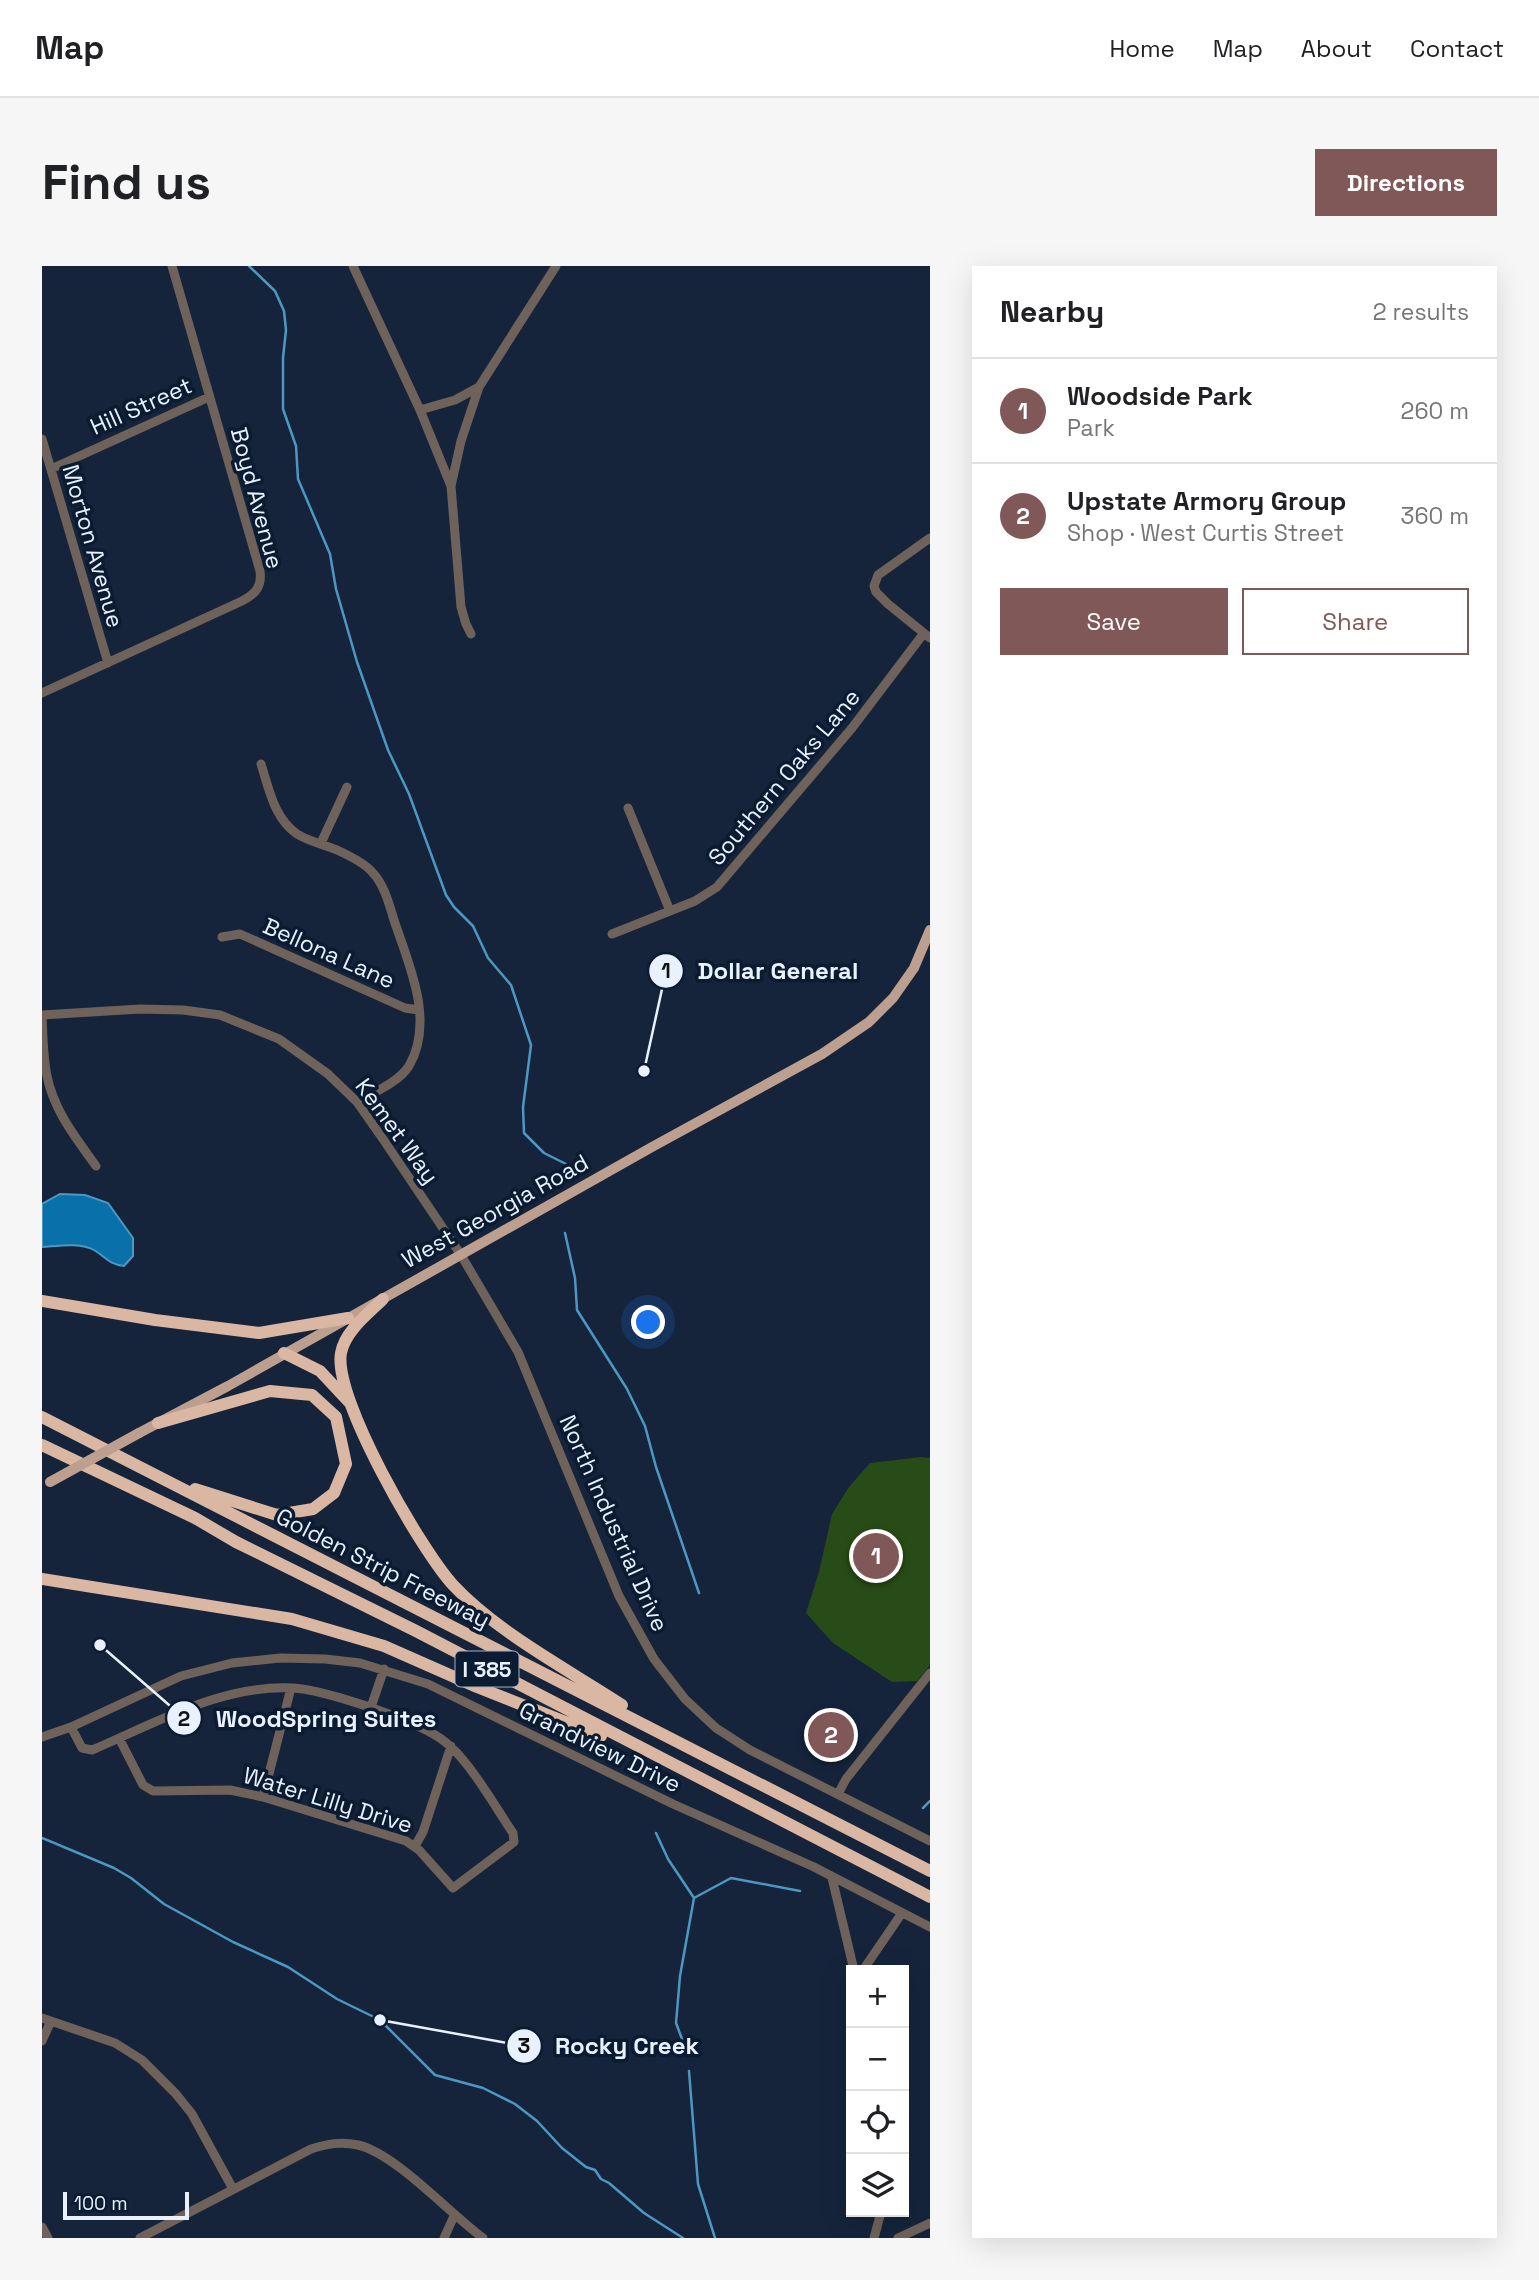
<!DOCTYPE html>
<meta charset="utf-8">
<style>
:root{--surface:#fff;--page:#f6f6f6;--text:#202124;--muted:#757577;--line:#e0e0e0;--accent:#805857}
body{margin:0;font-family:"Space Grotesk",sans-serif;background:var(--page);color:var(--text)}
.controls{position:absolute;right:21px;bottom:21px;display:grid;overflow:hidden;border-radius:0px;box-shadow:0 7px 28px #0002}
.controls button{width:63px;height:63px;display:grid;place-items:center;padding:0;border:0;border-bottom:2px solid var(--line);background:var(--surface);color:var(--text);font:35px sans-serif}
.scale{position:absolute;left:21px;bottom:18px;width:126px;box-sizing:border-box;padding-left:7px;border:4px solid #e9f1fe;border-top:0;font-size:19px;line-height:24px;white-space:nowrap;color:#e9f1fe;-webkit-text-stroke:5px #0b1b31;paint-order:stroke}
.you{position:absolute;left:607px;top:1057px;width:24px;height:24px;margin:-18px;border:5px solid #fff;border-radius:50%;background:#1a73e8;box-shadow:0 0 0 10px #1a73e833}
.badge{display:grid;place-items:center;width:46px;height:46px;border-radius:50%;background:var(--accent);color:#fff;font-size:23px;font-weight:700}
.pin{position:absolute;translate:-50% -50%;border:4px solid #fff;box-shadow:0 2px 7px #0006}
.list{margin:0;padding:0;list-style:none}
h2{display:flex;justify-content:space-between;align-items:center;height:91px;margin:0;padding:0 28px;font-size:30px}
h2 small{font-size:23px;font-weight:400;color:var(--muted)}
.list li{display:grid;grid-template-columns:46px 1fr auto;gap:21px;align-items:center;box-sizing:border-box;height:105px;padding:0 28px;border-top:2px solid var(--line)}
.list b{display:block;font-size:26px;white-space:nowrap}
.list p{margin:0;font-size:23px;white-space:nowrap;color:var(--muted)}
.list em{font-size:23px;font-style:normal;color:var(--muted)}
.actions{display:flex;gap:14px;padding:21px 28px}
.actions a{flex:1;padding:16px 0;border:2px solid var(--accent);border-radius:0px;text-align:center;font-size:24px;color:var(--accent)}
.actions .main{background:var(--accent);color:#fff}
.icon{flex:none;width:38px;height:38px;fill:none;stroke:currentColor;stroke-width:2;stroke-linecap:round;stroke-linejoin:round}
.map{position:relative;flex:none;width:888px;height:1972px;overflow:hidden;border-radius:0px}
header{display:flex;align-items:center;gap:42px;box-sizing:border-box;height:98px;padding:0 35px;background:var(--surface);border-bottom:2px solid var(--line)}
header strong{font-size:33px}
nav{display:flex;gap:38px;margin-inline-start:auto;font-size:24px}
.intro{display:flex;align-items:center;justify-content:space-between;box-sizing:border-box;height:168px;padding:0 42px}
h1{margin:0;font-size:49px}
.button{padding:18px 32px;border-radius:0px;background:var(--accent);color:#fff;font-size:24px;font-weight:700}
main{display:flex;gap:42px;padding:0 42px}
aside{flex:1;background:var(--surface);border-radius:0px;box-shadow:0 7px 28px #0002}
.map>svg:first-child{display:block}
.green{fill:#284c17}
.water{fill:#0970aa;stroke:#4c97c3;stroke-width:2}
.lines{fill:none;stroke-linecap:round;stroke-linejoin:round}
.stream{stroke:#4c97c3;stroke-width:2.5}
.minor{stroke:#6f625a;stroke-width:9}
.major{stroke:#bc9f8e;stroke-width:10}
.highway{stroke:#dab7a3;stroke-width:12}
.major-bridge{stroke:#bc9f8e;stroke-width:10}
.labels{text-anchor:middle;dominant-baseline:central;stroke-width:7;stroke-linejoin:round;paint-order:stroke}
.shield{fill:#0b1b31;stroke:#a6b1c0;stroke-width:2}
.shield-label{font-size:21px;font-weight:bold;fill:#e9f1fe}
.street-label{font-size:23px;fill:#e9f1fe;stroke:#0b1b31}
.leader{fill:none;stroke:#e9f1fe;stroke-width:2.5}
.callout-dot{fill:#e9f1fe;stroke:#0b1b31;stroke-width:2.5}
.mark-label{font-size:21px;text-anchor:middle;font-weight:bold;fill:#111}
.callout-label{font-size:24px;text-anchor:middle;font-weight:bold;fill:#e9f1fe;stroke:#0b1b31;stroke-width:7;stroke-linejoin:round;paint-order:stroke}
</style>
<header>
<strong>Map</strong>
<nav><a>Home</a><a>Map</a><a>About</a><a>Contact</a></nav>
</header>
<div class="intro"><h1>Find us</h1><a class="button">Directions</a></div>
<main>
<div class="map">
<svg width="888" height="1972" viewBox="0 0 888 1972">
<rect width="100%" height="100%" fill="#15243b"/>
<path class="green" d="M880 1191 888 1192V1399L875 1415 850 1416 791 1377 764 1347 777 1306 790 1248 807 1221 828 1197Z"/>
<path class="water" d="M18 928 43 929 66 937 91 972V990L82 1000C66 998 65 992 52 984 38 976 16 980 0 981V938Z"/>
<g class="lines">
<path class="stream" d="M207 0 233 25 242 45 244 64 241 92V143L254 180 256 213 288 288 294 323 315 396 346 484 367 528 404 629 412 641 431 660 446 692 469 719 489 779 481 841 482 867 502 887 524 898
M523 967 533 1012 535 1044 585 1123 603 1160 614 1201 657 1327
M881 1542 888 1535
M614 1567 626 1593 652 1632 638 1710 634 1757 643 1781
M0 1572 72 1602 89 1612 122 1638 191 1676 246 1701 295 1733 338 1754 393 1809 441 1822 473 1838 495 1855 520 1882 544 1901 553 1904 559 1913 567 1917 602 1947 641 1972
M652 1632 689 1612 758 1625
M647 1805 656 1918 673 1972"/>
<path class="minor" d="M311 0 378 144 409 220 419 341 424 358 429 368
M378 144 413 134 437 121 514 0
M0 173 66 397
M9 203 167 131
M409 220 419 175 437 121
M888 272 836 309 832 320 834 326 846 338 888 372
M0 427 200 335C214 328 220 320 218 305L130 0
M219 498C227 523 232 552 255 568 266 575 283 579 295 584 306 589 323 597 331 607 344 621 348 643 354 660 369 703 392 757 367 800 357 816 331 827 315 836
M586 542 628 645
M279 577 305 521
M570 668 653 635 675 621 810 462 882 367
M180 671 198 668 363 742 377 744
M0 749 98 743 141 744 178 749 237 773 286 808 315 836 343 876 419 989 476 1086 577 1330 612 1393 643 1433 674 1462 708 1484 888 1575
M0 751C1 770 1 791 5 810 12 845 34 872 54 900
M329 1441 342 1403
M29 1461 40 1482 50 1484C114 1457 180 1418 252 1422 277 1424 320 1438 344 1447 367 1457 391 1464 409 1481 430 1500 454 1542 471 1567L472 1576 411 1622 377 1584 364 1575 221 1531 188 1524 111 1525 101 1519 77 1472
M0 1471 29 1461 139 1410 190 1397 238 1392 283 1393 318 1397 386 1418 631 1538 772 1601 888 1661
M796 1528 804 1513 888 1407
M221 1531 249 1422
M373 1580 381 1566 409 1480
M790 1612 812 1704
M821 1704 860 1647
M0 1752 73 1777 100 1794 134 1828 150 1848 191 1923
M0 1775 9 1755
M0 1961 6 1972
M98 1972 269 1883C285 1878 299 1875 316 1879 354 1888 407 1947 441 1972
M402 1972 412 1950
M832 1972 839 1946
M856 1972 888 1957"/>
<path class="major" d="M97 1167 186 1120 610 881 780 788 827 756 851 732 872 702 888 664"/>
<path class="highway" d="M341 1033C326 1048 303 1065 299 1087 291 1132 379 1284 411 1319 456 1367 525 1403 580 1439
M0 1035 113 1054 217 1067 306 1052
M242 1087 278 1105 307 1136
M0 1151 888 1605
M116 1157 228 1125 270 1129 294 1151 304 1198 292 1227 271 1243 235 1249 153 1223
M0 1179 153 1252 194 1276 374 1365 888 1631
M0 1313 250 1353 342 1380 435 1421 559 1470"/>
<path class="major-bridge" d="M8 1216 97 1167"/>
</g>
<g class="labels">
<rect class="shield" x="413.5" y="1385.5" width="63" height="35" rx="5"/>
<g class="shield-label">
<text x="445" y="1403">I 385</text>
</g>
<g class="street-label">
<text transform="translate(99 140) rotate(-24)">Hill Street</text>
<text transform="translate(215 232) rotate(75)">Boyd Avenue</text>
<text transform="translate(51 280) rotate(74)">Morton Avenue</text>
<text transform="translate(742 511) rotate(-50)">Southern Oaks Lane</text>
<text transform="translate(287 687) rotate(24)">Bellona Lane</text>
<text transform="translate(355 865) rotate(54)">Kemet Way</text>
<text transform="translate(453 945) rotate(-29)">West Georgia Road</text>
<text transform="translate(572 1257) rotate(66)">North Industrial Drive</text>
<text transform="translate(341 1302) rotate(27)">Golden Strip Freeway</text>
<text transform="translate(558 1481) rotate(26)">Grandview Drive</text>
<text transform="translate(286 1534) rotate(17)">Water Lilly Drive</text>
</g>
</g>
<path class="leader" d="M602 805L624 705M58 1379L142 1452M338 1754L482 1780"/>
<g class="callout-dot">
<circle cx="602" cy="805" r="7"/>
<circle cx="58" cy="1379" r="7"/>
<circle cx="338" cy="1754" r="7"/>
<circle cx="624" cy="705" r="18"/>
<circle cx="142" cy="1452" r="18"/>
<circle cx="482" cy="1780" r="18"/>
</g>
<g class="mark-label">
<text x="624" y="712">1</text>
<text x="142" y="1460">2</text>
<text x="482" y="1787">3</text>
</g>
<g class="callout-label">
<text x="736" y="713">Dollar General</text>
<text x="284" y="1461">WoodSpring Suites</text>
<text x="585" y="1788">Rocky Creek</text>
</g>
</svg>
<div class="controls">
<button>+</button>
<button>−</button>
<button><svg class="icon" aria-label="locate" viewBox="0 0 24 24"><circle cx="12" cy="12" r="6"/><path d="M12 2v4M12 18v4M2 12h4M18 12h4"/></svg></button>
<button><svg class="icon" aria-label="layers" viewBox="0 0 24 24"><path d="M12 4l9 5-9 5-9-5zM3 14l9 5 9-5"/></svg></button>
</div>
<div class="scale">100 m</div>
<div class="you"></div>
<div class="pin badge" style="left:834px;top:1290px">1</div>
<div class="pin badge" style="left:789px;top:1469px">2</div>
</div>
<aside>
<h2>Nearby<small>2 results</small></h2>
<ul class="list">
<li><span class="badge">1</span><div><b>Woodside Park</b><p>Park</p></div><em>260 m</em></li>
<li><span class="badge">2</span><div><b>Upstate Armory Group</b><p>Shop · West Curtis Street</p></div><em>360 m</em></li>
</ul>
<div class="actions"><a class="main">Save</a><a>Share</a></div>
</aside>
</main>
